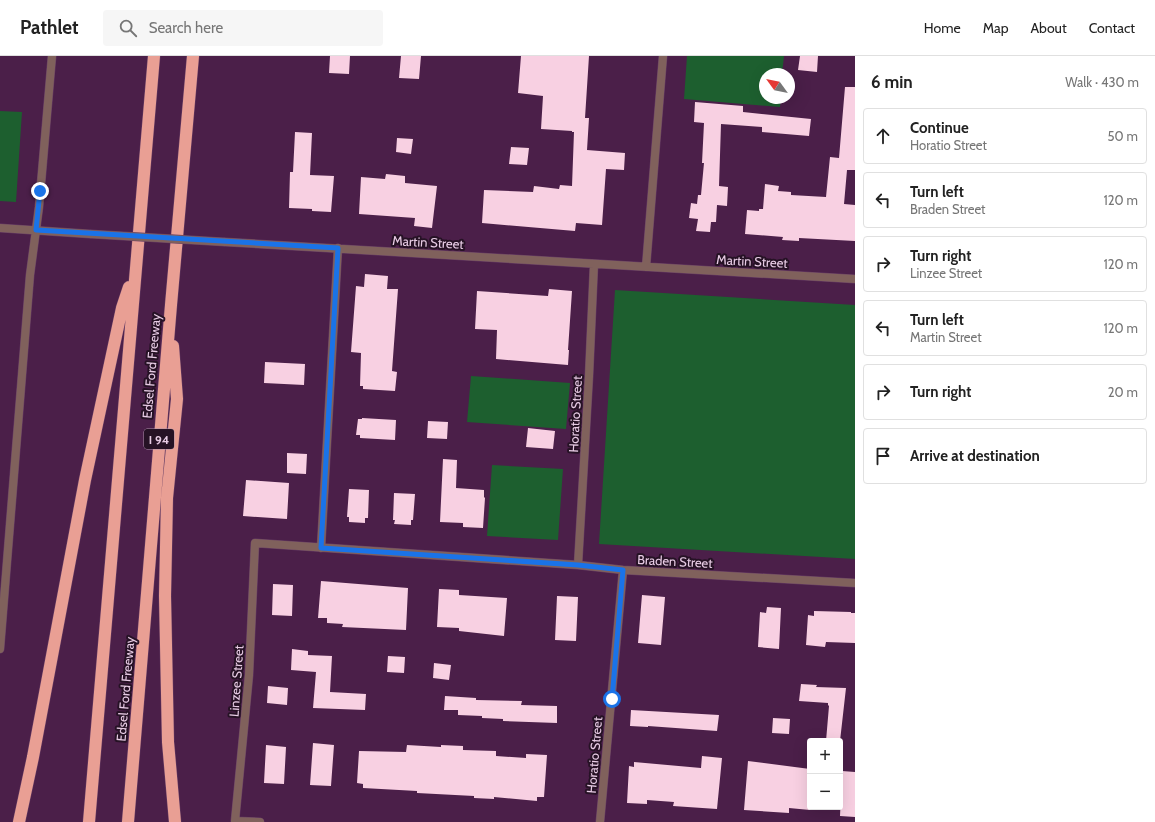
<!DOCTYPE html>
<meta charset="utf-8">
<style>
:root{--surface:#fff;--page:#f6f6f6;--text:#222;--muted:#767676;--line:#e0e0e0}
body{margin:0;font-family:Cabin,sans-serif;background:var(--page);color:var(--text)}
.controls{position:absolute;right:12px;bottom:12px;display:grid;overflow:hidden;border-radius:4px;box-shadow:0 4px 16px #0002}
.controls button{width:36px;height:36px;display:grid;place-items:center;padding:0;border:0;border-bottom:1px solid var(--line);background:var(--surface);color:var(--text);font:20px sans-serif}
.compass{position:absolute;left:759px;top:12px;width:36px;height:36px;border-radius:50%;background:var(--surface);box-shadow:0 4px 16px #0002;rotate:303deg}
.stop{position:absolute;width:12px;height:12px;margin:-9px;border:3px solid #1a73e8;border-radius:50%;background:#fff}
.stop.end{background:#1a73e8;border-color:#fff;box-shadow:0 1px 4px #0008}
.list{margin:0;padding:0;list-style:none}
h2{display:flex;justify-content:space-between;align-items:center;height:52px;margin:0;padding:0 16px;font-size:17px}
h2 small{font-size:13px;font-weight:400;color:var(--muted)}
.list li{display:grid;grid-template-columns:26px 1fr auto;gap:12px;align-items:center;box-sizing:border-box;height:56px;margin:0 8px 8px;padding:0 8px;border:1px solid var(--line);border-radius:4px}
.list b{display:block;font-size:15px;white-space:nowrap}
.list p{margin:0;font-size:13px;white-space:nowrap;color:var(--muted)}
.list em{font-size:13px;font-style:normal;color:var(--muted)}
.icon{flex:none;width:22px;height:22px;fill:none;stroke:currentColor;stroke-width:2;stroke-linecap:round;stroke-linejoin:round}
.map{position:relative;flex:none;width:855px;height:766px;overflow:hidden}
header{display:flex;align-items:center;gap:24px;box-sizing:border-box;height:56px;padding:0 20px;background:var(--surface);border-bottom:1px solid var(--line)}
header strong{font-size:19px}
nav{display:flex;gap:22px;margin-inline-start:auto;font-size:14px}
.search{width:280px;height:36px;background:var(--page);display:flex;align-items:center;gap:10px;box-sizing:border-box;padding:0 14px;border-radius:4px;color:var(--muted);font-size:15px}
main{display:flex}
aside{flex:1;background:var(--surface)}
.map>svg:first-child{display:block}
.green{fill:#1d5f2f}
.building{fill:#f8d0e2}
.lines{fill:none;stroke-linecap:round;stroke-linejoin:round}
.minor-casing{stroke:#673e65;stroke-width:9}
.motorway-casing{stroke:#673e65;stroke-width:13}
.minor{stroke:#80615c;stroke-width:8}
.motorway{stroke:#e99f94;stroke-width:12}
.minor-bridge-casing{stroke:#673e65;stroke-width:9;stroke-linecap:butt}
.minor-bridge{stroke:#80615c;stroke-width:8}
.route{stroke:#1a73e8;stroke-width:5}
.labels{text-anchor:middle;dominant-baseline:central;stroke-width:4;stroke-linejoin:round;paint-order:stroke}
.shield{fill:#261225;stroke:#ae94ab;stroke-width:1}
.shield-label{font-size:12px;font-weight:bold;fill:#e8cce5}
.street-label{font-size:13px;fill:#e8cce5;stroke:#261225}
</style>
<header>
<strong>Pathlet</strong>
<div class="search"><svg class="icon" aria-label="search" viewBox="0 0 24 24"><circle cx="10" cy="10" r="6"/><path d="M15 15l6 6"/></svg>Search here</div>
<nav><a>Home</a><a>Map</a><a>About</a><a>Contact</a></nav>
</header>
<main>
<div class="map">
<svg width="855" height="766" viewBox="0 0 855 766">
<rect width="100%" height="100%" fill="#4b1f49"/>
<path class="green" d="M687 0H784L782 18H765V42H781L780 51 684 43Z
M0 55 22 56 16 146 0 145Z
M615 234 855 249V503L599 488Z
M471 320 570 327 566 373 467 366Z
M492 409 563 413 558 484 487 480Z"/>
<path class="building" d="M330 0H350L349 18 329 17Z
M401 0H421L419 23 399 22Z
M521 0H589L585 62H589L587 94 625 97 624 114 606 113 602 169 576 167 575 175 482 167 484 134 533 136 534 130 559 133 560 129 572 130 574 76H572V75L541 73 543 40 518 37Z
M800 0H818L817 16 798 14Z
M845 31H855V114H847L844 148 855 149V185L799 182V185L782 184 783 181 745 178 747 154 759 155V153H763L765 128 779 130 778 135 791 136V139L826 141 830 101 839 102Z
M695 46 743 50V56L811 63 809 80 762 76V71L721 68 719 130 728 131 727 150 717 149 716 166H711L710 176 696 175 698 163 689 162 691 147 697 148 698 139H701L704 107H702L704 67 694 66Z
M295 76 312 77 310 119 334 120 331 156 312 155V153L289 152 290 116H293Z
M397 82 413 83 411 98 396 96Z
M511 91 529 92 527 109 509 108Z
M386 118 405 120V127L437 130 432 172 414 170 415 162 359 158 361 121 385 123Z
M365 218 388 220 387 233H398L392 315 397 316 395 335 363 333V330H360L361 297 351 296 356 230 364 231Z
M549 233 572 235 568 294H569L568 309 496 303 497 274 475 273 477 235 548 240Z
M265 306 305 308 304 329 264 327Z
M362 362 396 364 395 384 360 382V379H356L358 363H362Z
M428 365 448 366 447 383 427 382Z
M528 372 555 375 553 393 526 391Z
M287 397 307 398 306 418 287 417Z
M443 403 457 404 456 432 484 434V441L485 442 483 472 463 471V467L440 466Z
M246 424 289 427 287 463 243 460Z
M349 433 369 434 368 462H365V467L349 466V461H347Z
M394 437 415 438 413 464H411V469L394 468 395 464H393Z
M321 525 408 532 406 574 342 571 343 568 327 567V562H318Z
M273 528 293 529 292 560 272 559Z
M439 533 459 534V539L507 542 504 580 459 575V572L437 571Z
M642 539 665 541 661 589 638 587Z
M557 540 578 541 576 585 555 584Z
M767 551 781 552 779 593 758 591 760 556 766 557Z
M814 555 851 556V557H855V587L826 586 825 591 806 589 808 559 814 560Z
M292 593 308 595V599L332 600 330 636 366 638 365 654 313 652 316 616 291 614Z
M388 600 405 601 404 617 387 616Z
M434 607 451 609 449 624 433 622Z
M801 628 817 629 816 631 846 632 840 685H826L829 650 828 649V647L799 645Z
M268 630 288 632 287 649 267 647Z
M445 640 476 642V644L522 645 521 649 557 650V667L503 665V663L482 662V660L458 659V654H444Z
M631 654 719 659 717 675 648 670V671L630 670Z
M773 662 790 663 789 678 772 677Z
M313 687 334 689 331 730 310 729Z
M266 689 286 691 284 728 264 727Z
M407 689 441 691V689L463 690V694L496 695V700L526 702V698L547 699 544 741H537V745L494 741V743L474 742V740L417 737V735L363 732V728L357 727 359 695 406 696Z
M702 700 722 702 717 753 673 750 674 746 647 744V748L627 747 629 710 634 711V706L701 712Z
M748 705 810 713V754L789 752V757L744 754Z
M842 715 855 716V761L840 760Z"/>
<g class="lines">
<defs>
<path id="minor" d="M0 172 90 178
M225 186 855 223
M646 211 663 0
M321 492 338 192
M578 509 589 320 594 208
M0 593 30 219 39 151 52 0
M260 766 235 765 249 619 255 487 578 509 623 514 855 527
M600 766 623 514"/>
<path id="motorway" d="M173 290 177 343 167 442 165 540 168 686 175 766
M19 766 33 701 85 424 122 252 129 231
M89 766 154 0
M128 766 171 249 193 0"/>
</defs>
<use href="#minor" class="minor-casing"/>
<use href="#motorway" class="motorway-casing"/>
<use href="#minor" class="minor"/>
<use href="#motorway" class="motorway"/>
<defs>
<path id="minor-bridge" d="M90 178 225 186"/>
</defs>
<use href="#minor-bridge" class="minor-bridge-casing"/>
<use href="#minor-bridge" class="minor-bridge"/>
</g>
<g class="lines">
<path class="route" d="M40 135 36 174 338 192 321 492 578 509 623 514 612 643"/>
</g>
<g class="labels">
<rect class="shield" x="144" y="373" width="30" height="20" rx="3"/>
<g class="shield-label">
<text x="159" y="383">I 94</text>
</g>
<g class="street-label">
<text transform="translate(428 186) rotate(3)">Martin Street</text>
<text transform="translate(752 205) rotate(3)">Martin Street</text>
<text transform="translate(151 310) rotate(-85)">Edsel Ford Freeway</text>
<text transform="translate(575 358) rotate(-87)">Horatio Street</text>
<text transform="translate(675 505) rotate(3)">Braden Street</text>
<text transform="translate(236 625) rotate(-86)">Linzee Street</text>
<text transform="translate(125 633) rotate(-85)">Edsel Ford Freeway</text>
<text transform="translate(594 699) rotate(-85)">Horatio Street</text>
</g>
</g>
</svg>
<div class="controls">
<button>+</button>
<button>−</button>
</div>
<svg class="compass" viewBox="-18 -18 36 36"><path d="M0-13l5 13h-10z" fill="#e53935"/><path d="M0 13l5-13h-10z" fill="#767676"/></svg>
<div class="stop" style="left:612px;top:643px"></div>
<div class="stop end" style="left:40px;top:135px"></div>
</div>
<aside>
<h2>6 min<small>Walk · 430 m</small></h2>
<ul class="list">
<li><svg class="icon" aria-label="ahead" viewBox="0 0 24 24"><path d="M12 20V5M6 11l6-6 6 6"/></svg><div><b>Continue</b><p>Horatio Street</p></div><em>50 m</em></li>
<li><svg class="icon" aria-label="left" viewBox="0 0 24 24"><path d="M17 20v-9H6M10 6l-5 5 5 5"/></svg><div><b>Turn left</b><p>Braden Street</p></div><em>120 m</em></li>
<li><svg class="icon" aria-label="right" viewBox="0 0 24 24"><path d="M7 20v-9h11M14 6l5 5-5 5"/></svg><div><b>Turn right</b><p>Linzee Street</p></div><em>120 m</em></li>
<li><svg class="icon" aria-label="left" viewBox="0 0 24 24"><path d="M17 20v-9H6M10 6l-5 5 5 5"/></svg><div><b>Turn left</b><p>Martin Street</p></div><em>120 m</em></li>
<li><svg class="icon" aria-label="right" viewBox="0 0 24 24"><path d="M7 20v-9h11M14 6l5 5-5 5"/></svg><div><b>Turn right</b></div><em>20 m</em></li>
<li><svg class="icon" aria-label="arrive" viewBox="0 0 24 24"><path d="M6 21V4h12l-3 4 3 4H6"/></svg><div><b>Arrive at destination</b></div></li>
</ul>
</aside>
</main>
